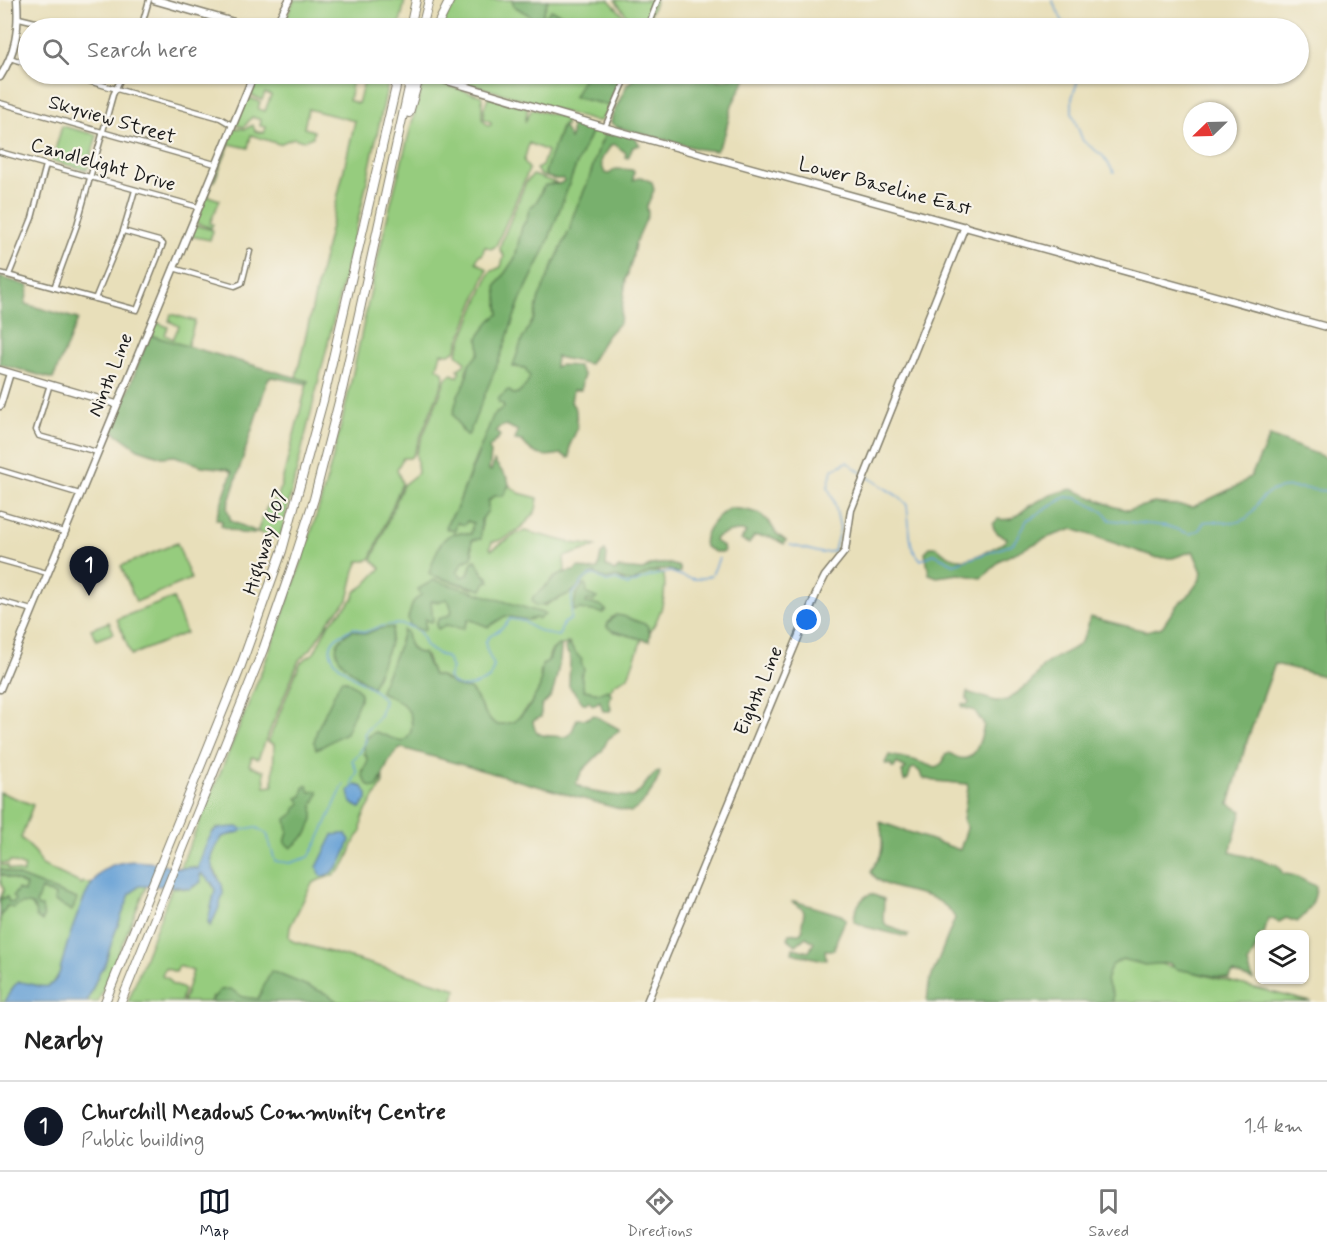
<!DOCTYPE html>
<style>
:root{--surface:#fff;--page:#f6f6f6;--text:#222;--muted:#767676;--line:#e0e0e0;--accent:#111827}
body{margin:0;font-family:Mynerve,sans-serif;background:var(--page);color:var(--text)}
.controls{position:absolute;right:18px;bottom:18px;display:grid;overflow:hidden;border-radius:9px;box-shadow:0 2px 4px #0004}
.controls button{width:54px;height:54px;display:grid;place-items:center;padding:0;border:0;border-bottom:2px solid var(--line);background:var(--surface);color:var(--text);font:30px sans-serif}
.compass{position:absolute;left:1183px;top:102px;width:54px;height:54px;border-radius:50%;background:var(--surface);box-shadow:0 2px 4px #0004;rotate:247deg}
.you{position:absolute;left:807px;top:620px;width:21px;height:21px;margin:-15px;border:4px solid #fff;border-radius:50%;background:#1a73e8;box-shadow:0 0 0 9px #1a73e833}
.badge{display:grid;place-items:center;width:39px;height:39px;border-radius:50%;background:var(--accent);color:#fff;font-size:20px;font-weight:700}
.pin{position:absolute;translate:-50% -50px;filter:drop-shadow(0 2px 3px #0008)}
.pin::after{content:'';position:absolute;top:32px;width:21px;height:18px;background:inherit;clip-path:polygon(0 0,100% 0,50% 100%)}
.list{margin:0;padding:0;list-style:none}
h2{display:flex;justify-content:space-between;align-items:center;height:78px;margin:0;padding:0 24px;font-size:26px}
h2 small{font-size:20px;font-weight:400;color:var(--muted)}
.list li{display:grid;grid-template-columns:39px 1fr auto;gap:18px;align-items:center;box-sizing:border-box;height:90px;padding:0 24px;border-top:2px solid var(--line)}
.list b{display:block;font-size:22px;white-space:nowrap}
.list p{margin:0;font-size:20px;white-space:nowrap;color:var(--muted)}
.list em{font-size:20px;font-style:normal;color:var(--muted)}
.icon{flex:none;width:33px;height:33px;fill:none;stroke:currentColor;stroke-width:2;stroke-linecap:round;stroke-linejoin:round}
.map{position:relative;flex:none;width:1327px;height:1002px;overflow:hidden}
.search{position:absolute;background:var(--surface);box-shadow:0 2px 4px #0004;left:18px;right:18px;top:18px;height:66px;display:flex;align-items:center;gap:15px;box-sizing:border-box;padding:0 21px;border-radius:33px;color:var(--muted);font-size:22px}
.sheet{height:168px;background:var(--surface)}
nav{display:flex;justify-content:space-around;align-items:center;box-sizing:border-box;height:84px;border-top:2px solid var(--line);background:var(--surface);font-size:16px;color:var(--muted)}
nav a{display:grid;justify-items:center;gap:3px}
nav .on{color:var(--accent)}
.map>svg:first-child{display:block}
.green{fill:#96cc7e;stroke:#59744d;stroke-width:1.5}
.forest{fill:#78b06d;stroke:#4a6644;stroke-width:1.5}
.water{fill:#66a0d5;stroke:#415e78;stroke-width:1.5}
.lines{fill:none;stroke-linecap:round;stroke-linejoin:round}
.stream{stroke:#66a0d5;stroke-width:1.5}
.street-casing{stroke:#827e6b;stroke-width:7}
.secondary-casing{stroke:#827e6b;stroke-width:9}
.primary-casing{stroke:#827e6b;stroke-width:10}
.highway-casing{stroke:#827e6b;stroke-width:10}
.street{stroke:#fff;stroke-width:4}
.secondary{stroke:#fff;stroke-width:6}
.primary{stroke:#fff;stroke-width:7}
.highway{stroke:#fff;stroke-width:8}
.secondary-bridge-casing{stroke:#827e6b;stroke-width:9;stroke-linecap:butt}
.secondary-bridge{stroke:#fff;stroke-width:6}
.labels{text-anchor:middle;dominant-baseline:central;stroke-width:4.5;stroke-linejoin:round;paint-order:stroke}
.street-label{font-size:20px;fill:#1c1c1c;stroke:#f7f3e8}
</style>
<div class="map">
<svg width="1327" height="1002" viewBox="0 0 1327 1002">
<rect width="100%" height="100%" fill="#f7f3e8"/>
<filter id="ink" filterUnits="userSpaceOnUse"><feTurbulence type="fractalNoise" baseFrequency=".0167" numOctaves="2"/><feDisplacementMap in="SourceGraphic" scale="12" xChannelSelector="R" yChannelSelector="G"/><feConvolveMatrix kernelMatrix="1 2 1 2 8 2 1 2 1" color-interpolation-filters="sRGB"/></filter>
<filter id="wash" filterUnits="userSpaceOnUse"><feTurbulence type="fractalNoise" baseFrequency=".008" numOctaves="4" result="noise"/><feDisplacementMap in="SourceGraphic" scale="24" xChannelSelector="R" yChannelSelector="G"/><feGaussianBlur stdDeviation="1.35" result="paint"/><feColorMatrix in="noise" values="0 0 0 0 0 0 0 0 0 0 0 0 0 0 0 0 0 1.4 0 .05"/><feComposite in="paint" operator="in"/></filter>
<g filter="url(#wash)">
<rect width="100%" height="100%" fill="#e8dfba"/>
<path class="green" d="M294 0H405L399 28H290L286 18Z
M454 0H512L514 6 529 15 536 28H439Z
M548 0H609L623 15 630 28 605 26 571 15 569 18 551 10 555 24 551 28H538Z
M615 0H656L644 28H633L630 20Z
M258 74H327L326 77 335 80 336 78 343 81 347 77 345 74H354L349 100 358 104 366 74H390L362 204 280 539 257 532 267 507 278 497 307 384 308 381 296 378 355 121 308 109 304 128 314 131 313 137 303 141 294 138 279 144 251 135 248 148 230 144 214 182 213 180 235 128 245 129 253 125 255 131 264 133 266 127 260 126 261 120 252 117 244 127 236 125 247 97 260 102 258 109 265 111 271 95 265 93 262 100 249 94Z
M460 74H617L612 81 574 97 612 106 600 121H594L463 82 466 75Z
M424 78 482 96V119L488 126 491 125V122L484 119V109L488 97H490L528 108 525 122 532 109 563 117 566 125 561 127 545 173 547 177 540 175 536 169 542 166 547 151 529 143 524 161 529 169 528 172 496 246 491 249 485 246 482 255H479L476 262 487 269 486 273 455 351 449 354 441 353 437 368 443 372 444 379 413 455 410 458H403L397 469 402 483 371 558 366 561H359L355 570 348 600 330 619 311 649 299 660 258 759 252 757 249 765 264 771 265 787 273 786 274 744 268 742 298 668 301 662 314 653 328 625 354 598 355 592 365 585 381 568 372 560 403 485 418 473 416 453 447 377 452 374 458 377 460 372 458 369 464 365 465 361 457 354 458 349 490 272 501 267 504 256 500 250 501 243 526 182 533 175 559 184H550L542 189 537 201 529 209 527 219 522 227 515 258 497 298 499 314 492 319 476 359 470 362 466 371V381L458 396 454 414 460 424 462 431 501 355 519 303 545 249 575 168 593 128 607 131 599 147 588 182 573 216 570 229 550 272 539 298 534 318 522 340 513 367 525 368 530 377 526 385 518 393 513 394 510 391 503 404 504 408 496 412 475 459 456 510 447 523 466 521 473 523 471 534 456 533 431 575 473 589 488 577 482 573 476 560 472 562 468 575 462 577 457 572 463 562 472 558V540L482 529C481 519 486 502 494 496H503L509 485 519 493 538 498C537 503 537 508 535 512 526 525 508 540 492 542L490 547 491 550 518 533 525 531 572 543 597 546 564 557 565 571 552 579 544 589 533 597 545 606C553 599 563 597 572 592 581 587 582 578 595 573L609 580 616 577 623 581 635 582C641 573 654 569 664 575 667 595 661 615 650 632L647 625 633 620 612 617 608 623 607 627 613 631 642 639 628 677 614 684 610 691 600 693 584 690 577 657 569 643C563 646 554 645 550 653 549 656 549 659 547 662 546 665 543 666 541 669 539 674 542 682 540 687 534 700 512 736 494 723 482 714 479 699 470 689L458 687 440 676 433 675 426 656C412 652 408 647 407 632L401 637C398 654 387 675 381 692 389 696 400 700 406 707 412 714 416 737 403 741 396 743 383 735 376 732L364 753 368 761 362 771 377 787 383 778V783L366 811 362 819 361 833C350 842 351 860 340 870 332 879 319 877 311 885L290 927 289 937 292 941 457 989 452 1002H338L327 994 258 999 242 997 237 994 212 997 210 1002H183L193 971 179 966 176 972 165 968 162 976 169 979 171 984 184 989 181 1002H128L172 887 186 889 194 887 201 873 210 881 215 890 208 922 210 926 215 917 223 890C219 869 203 867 218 844 222 838 222 836 229 835L233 828H218L213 831 197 869 193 867 180 868C231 747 284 626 321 500 348 409 364 315 386 223 398 174 411 126 424 78Z
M62 126 97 135 87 170 52 161Z
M212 185 208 196 220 200 210 223 213 224 211 228 195 222Z
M194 225 213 230 210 240 190 236Z
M171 314 195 321 187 347 149 335 155 322 168 327 165 335 173 339 179 326 169 321Z
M177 543 191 579 136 602 121 566Z
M173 598 186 633 131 655 117 619Z
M109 622 114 633 96 640 91 629Z
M0 792 33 805 21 838 36 853 42 865 82 884 83 882 92 884 67 945 59 974 53 984 45 988 19 982 14 986 5 1002H0V918L5 907 25 903 32 905 35 910 38 907 35 904 40 889 55 895 76 899 0 869V865L8 866V869L23 873 25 867 10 861 9 863H0Z
M0 874 26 885 24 892 14 903H9L7 897 0 899 4 889 1 884Z
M141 885H147L98 1002H87L100 971 104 967 113 938 130 894Z
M1109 951 1311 1002H1100Z"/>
<path class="forest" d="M512 0H548L538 28H536L529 15 514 6Z
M551 10 569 18V28H551L555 24 545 17Z
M617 74H621L612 106 574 97 585 75 612 81Z
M638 74H696L720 80 743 75 746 78 732 105 725 134 716 151 699 149 617 127 611 123 612 116 627 85Z
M571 121 578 122 593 128 575 168 545 249 519 303 501 355 468 436C461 431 458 422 453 414L458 395 466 381 469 364C479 354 481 354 478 338L490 321 499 314 496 286 515 258 522 227 527 219 529 209 537 201 545 185 559 184 564 181 563 179H554L547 177 545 173 549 159 563 125 570 139 571 137Z
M612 130 636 139 640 145 633 147 628 158 625 157 626 153 614 144 611 145C604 159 597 156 605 173L609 174 616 169C621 170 629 168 634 171L633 180 641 177 652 182 654 190 647 206 648 215 635 244 632 260 626 280 620 322 607 336 589 364 556 357 555 367 560 365 578 366 584 376 582 380 581 390H573L571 402 576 410 577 429 570 445V457L569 458 561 454C543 458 534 456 522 441L515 440 518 431 506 425 498 428 496 431 500 436 489 448 491 453 489 470 491 471 494 461 508 479 509 485 503 496H494L488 501V511L481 520V539L472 540 471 547 473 556 463 562 457 572 462 577 468 575 472 562 476 560 482 572 490 581 486 582 482 590 430 575 429 573C434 560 439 535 456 533 460 532 466 534 471 534L473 523 467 521 465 525 457 523 455 531 446 529 447 523 456 510 493 416 504 408 503 404 499 403 498 399 508 390 513 394 518 393 526 385 530 377 525 368 513 366 522 340 534 318 539 298 550 272 570 229 573 216 588 182 599 147 607 131Z
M0 277 29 286 25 304 78 319 53 379 0 364Z
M149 335 308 381 307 384 272 377 268 379 227 508 231 521 257 532 254 534 240 533 221 526 222 521 216 519 232 472 226 469 202 466 175 456 162 457 138 449 113 431Z
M1270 436 1327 458V522L1325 523V540L1327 542V677L1275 664 1247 741 1229 804 1242 811 1230 852C1239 855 1275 862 1278 866 1281 868 1281 871 1283 874 1297 874 1302 881 1316 886 1316 900 1308 914 1297 922L1286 918 1279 922 1268 918 1264 934H1260L1259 942 1248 964 1253 980 1233 973 1229 979 1176 969 1169 963 1145 965 1122 959 1111 966 1106 981 1113 994V1002H927L929 983 955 918C936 883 888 899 871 872 873 867 876 863 879 858 884 850 882 832 880 822L960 850 967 828 963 819 968 787 967 784 935 781 922 778 920 772 915 768 911 769 908 779 904 781 902 772 906 768 897 763 894 768H892L891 764 887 765 885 763 889 755 914 760 936 768 943 762 945 755 950 753C973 770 980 744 984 725L975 711 962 707V704L967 705 969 703 966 697 967 692 995 701H1006C1014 694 1024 689 1032 681 1037 675 1041 667 1047 663 1072 645 1082 655 1090 617L1146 631 1162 627 1177 605 1188 596 1199 581 1202 572 1193 551 1173 558H1158L1073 529 1049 537 1000 560 989 572 981 578 959 574 937 577 929 574 925 552 930 547H937C961 571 979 555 1005 542L1007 538C1000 535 993 532 993 524L998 519C1015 522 1018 513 1031 505 1043 498 1059 491 1072 489L1115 507 1128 510 1154 503 1193 507 1239 485 1251 476Z
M730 508 747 510 760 514 770 523 776 533 786 541 784 544 771 537 754 536 749 544 741 540 746 532C736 529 725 533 715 538L714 541 723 546 724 552H715L705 547C701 532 718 515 730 508Z
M605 551 607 555 606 566 614 571 619 568 643 570 651 565 667 563 680 567V572L677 573C664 564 643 574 632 583L616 577 606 580 595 573C582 578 581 587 572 592 567 595 541 607 536 606L532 601 533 597C547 587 556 571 574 571L579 567 588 570 598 569 601 554Z
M434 580 546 614 539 619 535 618 528 620 505 616 488 627 469 619 463 629 446 625 438 629 436 626 438 619 449 615 452 611 449 602 446 599 438 602 431 601 433 621 431 622 425 619V630L423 631 410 626 408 618 413 602 421 595 418 589Z
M584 584H586L587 594 597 598 594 601 587 600 586 603 600 605 606 610 603 613 580 609 573 611 576 595Z
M616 615 623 616 647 625 650 634 649 641 613 631 607 627 608 623Z
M393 627 389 647 372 688C353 671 314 651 353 630L366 634 377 629Z
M403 630 407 632C408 644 410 653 423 653L433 675 440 676 458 687 470 689C481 700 483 718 498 725L514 722 528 709 540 687 542 665 549 660 552 651 558 645H561C562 653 555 689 551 696 548 700 544 703 541 707V717L533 721C534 735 542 736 553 736 558 736 563 738 568 736 573 733 574 724 577 719H586L594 715 619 729V731L608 739 602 751 583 770 576 783C584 794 619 796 633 797 643 791 647 778 657 772H660C658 783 641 810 630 812L402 748C389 753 384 775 377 787 368 789 365 781 362 774L368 761C362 748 361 738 376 732L402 742C407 739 409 737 411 731 416 708 398 700 381 692L380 690 399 646Z
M567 643 582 660 581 662 584 670 581 676 584 690 600 693 607 690 612 694 609 700 611 709 610 711H603L600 701 593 705 588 701 587 703H583L569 686 570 657 565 649Z
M341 680H345C353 685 362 688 360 699L346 733C335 737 327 746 316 749L314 742 317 730Z
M307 785 310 792 318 791V795L313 804V819L307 834 291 848 285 843 288 831 286 819 294 813 295 809 301 803 297 798 302 796 304 787Z
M0 869 77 899 72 911 54 901 55 895 41 889 36 904 38 907H42L44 918 42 921 36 917 35 910 32 905C24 903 20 903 13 908L7 906 0 918V899L7 897 9 902 14 903 15 900 13 896 18 889 24 892 26 885 0 874Z
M871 894 884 899 883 919 886 925 909 935 907 937 866 927 854 921C854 911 860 897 871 894Z
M794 901 841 915 846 919 837 939 834 950H825L826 959 823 960 792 953 793 948 809 952 814 942 806 937 796 945 787 938 789 934 800 933 803 929 802 925 804 912 802 908 792 902Z
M271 971 327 994 338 1002H210L220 990 231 989 242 997 258 999Z"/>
<path class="water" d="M356 785 363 787 367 794V800L360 808 351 803 349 790Z
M237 827 241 828 240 832 222 837 212 853 211 858 213 869 222 885 223 894 218 910 210 926 208 922 215 890 212 883 201 873 200 874 201 882 189 889 174 886H139L130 894 113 938 104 967 100 971 87 1002H5L14 986 19 982C38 983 48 996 59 974 65 950 85 877 108 867 124 859 141 861 157 863 165 864 173 868 180 868 186 868 191 866 198 869 200 860 209 832 217 829 223 827 230 828 237 827Z
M340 834H346L350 840C345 855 340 870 325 876H321L317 867 333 835Z"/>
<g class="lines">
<path class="stream" d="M1052 0 1066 28
M1077 74V83L1072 98V113L1083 141 1103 156 1114 172
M866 476 899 497 907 505 911 543 913 550 921 560 934 554 954 564 1011 545 1017 539 1027 520 1066 497 1077 498 1104 512 1110 520 1167 526 1190 534 1199 530 1204 522C1219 518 1228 528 1245 519 1252 516 1255 507 1259 501 1276 479 1305 490 1327 491
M790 545 822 553 834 551 840 528 834 501 828 487 832 470 847 462 862 473
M353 786 352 783 357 772 352 760 359 754 366 740 364 734 380 715 384 700C377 685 315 665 334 640 338 635 348 631 354 628L365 632C382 625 402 619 418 631 424 635 422 643 427 647 433 653 440 654 447 658L452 668 448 677C457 694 477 685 490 678L494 665C474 630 494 642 510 619L524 621C531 629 549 635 559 636L563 624 571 619 572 594C579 590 583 575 594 575 599 575 602 581 607 582L616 580 628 585 651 576 670 572C688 577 692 583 712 575L719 558
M241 830 255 827 267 834 275 861 290 863 309 857 318 841 344 784"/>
</g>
</g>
<g filter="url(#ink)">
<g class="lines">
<defs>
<path id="street" d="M19 18 60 28
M141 28 149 0
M647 28 658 0
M10 58 28 64
M63 74 220 118 232 125
M0 103 215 164
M605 127 628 74
M0 152 198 207
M173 268 235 286 242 283 250 251
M0 273 137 310 163 244 159 241 123 231
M9 275 32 218 46 165
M54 288 77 225 113 95 123 74
M95 299 123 231 135 190
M50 384 36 430 39 436 97 452
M0 470 80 494
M0 513 64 532
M0 560 47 573
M0 601 32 610"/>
<path id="secondary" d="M274 28 289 0
M0 77C16 52 19 29 17 0
M434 77 607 128 1327 327
M0 370 116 404
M0 406 10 373
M0 689 254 74
M647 1002 817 592 825 576 845 551 851 510 965 226"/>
<path id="primary" d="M155 0 253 28
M248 23 268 28"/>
<path id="highway" d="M410 28 416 0
M422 28 429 0
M436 28 450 0
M409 113 420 74
M105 1002 239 671 282 551 323 401 399 74
M121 1002 263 650 294 561 314 499 343 386 412 74"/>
</defs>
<use href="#street" class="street-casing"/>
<use href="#secondary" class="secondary-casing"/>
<use href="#primary" class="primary-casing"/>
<use href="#highway" class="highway-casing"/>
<use href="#street" class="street"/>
<use href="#secondary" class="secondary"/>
<use href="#primary" class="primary"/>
<use href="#highway" class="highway"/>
<defs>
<path id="secondary-bridge" d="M420 74 434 77"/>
</defs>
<use href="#secondary-bridge" class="secondary-bridge-casing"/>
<use href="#secondary-bridge" class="secondary-bridge"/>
</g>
</g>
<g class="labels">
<g class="street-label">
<text transform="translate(112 120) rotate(16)">Skyview Street</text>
<text transform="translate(103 165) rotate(16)">Candlelight Drive</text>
<text transform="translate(885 187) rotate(15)">Lower Baseline East</text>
<text transform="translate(111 375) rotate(-68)">Ninth Line</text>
<text transform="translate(266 542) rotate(-73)">Highway 407</text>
<text transform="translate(759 691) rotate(-67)">Eighth Line</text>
</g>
</g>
</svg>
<div class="controls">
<button><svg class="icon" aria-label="layers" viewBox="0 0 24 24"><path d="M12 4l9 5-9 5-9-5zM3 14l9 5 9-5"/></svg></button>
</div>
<svg class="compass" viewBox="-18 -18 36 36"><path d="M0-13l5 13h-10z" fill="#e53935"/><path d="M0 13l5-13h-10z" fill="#767676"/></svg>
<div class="you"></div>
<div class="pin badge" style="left:89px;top:596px">1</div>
<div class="search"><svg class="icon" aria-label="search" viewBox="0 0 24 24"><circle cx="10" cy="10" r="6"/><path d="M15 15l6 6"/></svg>Search here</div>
</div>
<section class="sheet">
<h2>Nearby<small></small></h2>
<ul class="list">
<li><span class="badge">1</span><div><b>Churchill Meadows Community Centre</b><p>Public building</p></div><em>1.4 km</em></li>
</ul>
</section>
<nav>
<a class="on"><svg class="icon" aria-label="map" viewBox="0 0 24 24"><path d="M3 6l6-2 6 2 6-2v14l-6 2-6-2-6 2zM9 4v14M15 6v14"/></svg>Map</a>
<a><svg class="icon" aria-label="directions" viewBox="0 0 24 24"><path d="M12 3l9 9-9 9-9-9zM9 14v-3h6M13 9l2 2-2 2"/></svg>Directions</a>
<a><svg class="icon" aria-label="saved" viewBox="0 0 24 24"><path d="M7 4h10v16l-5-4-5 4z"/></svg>Saved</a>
</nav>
